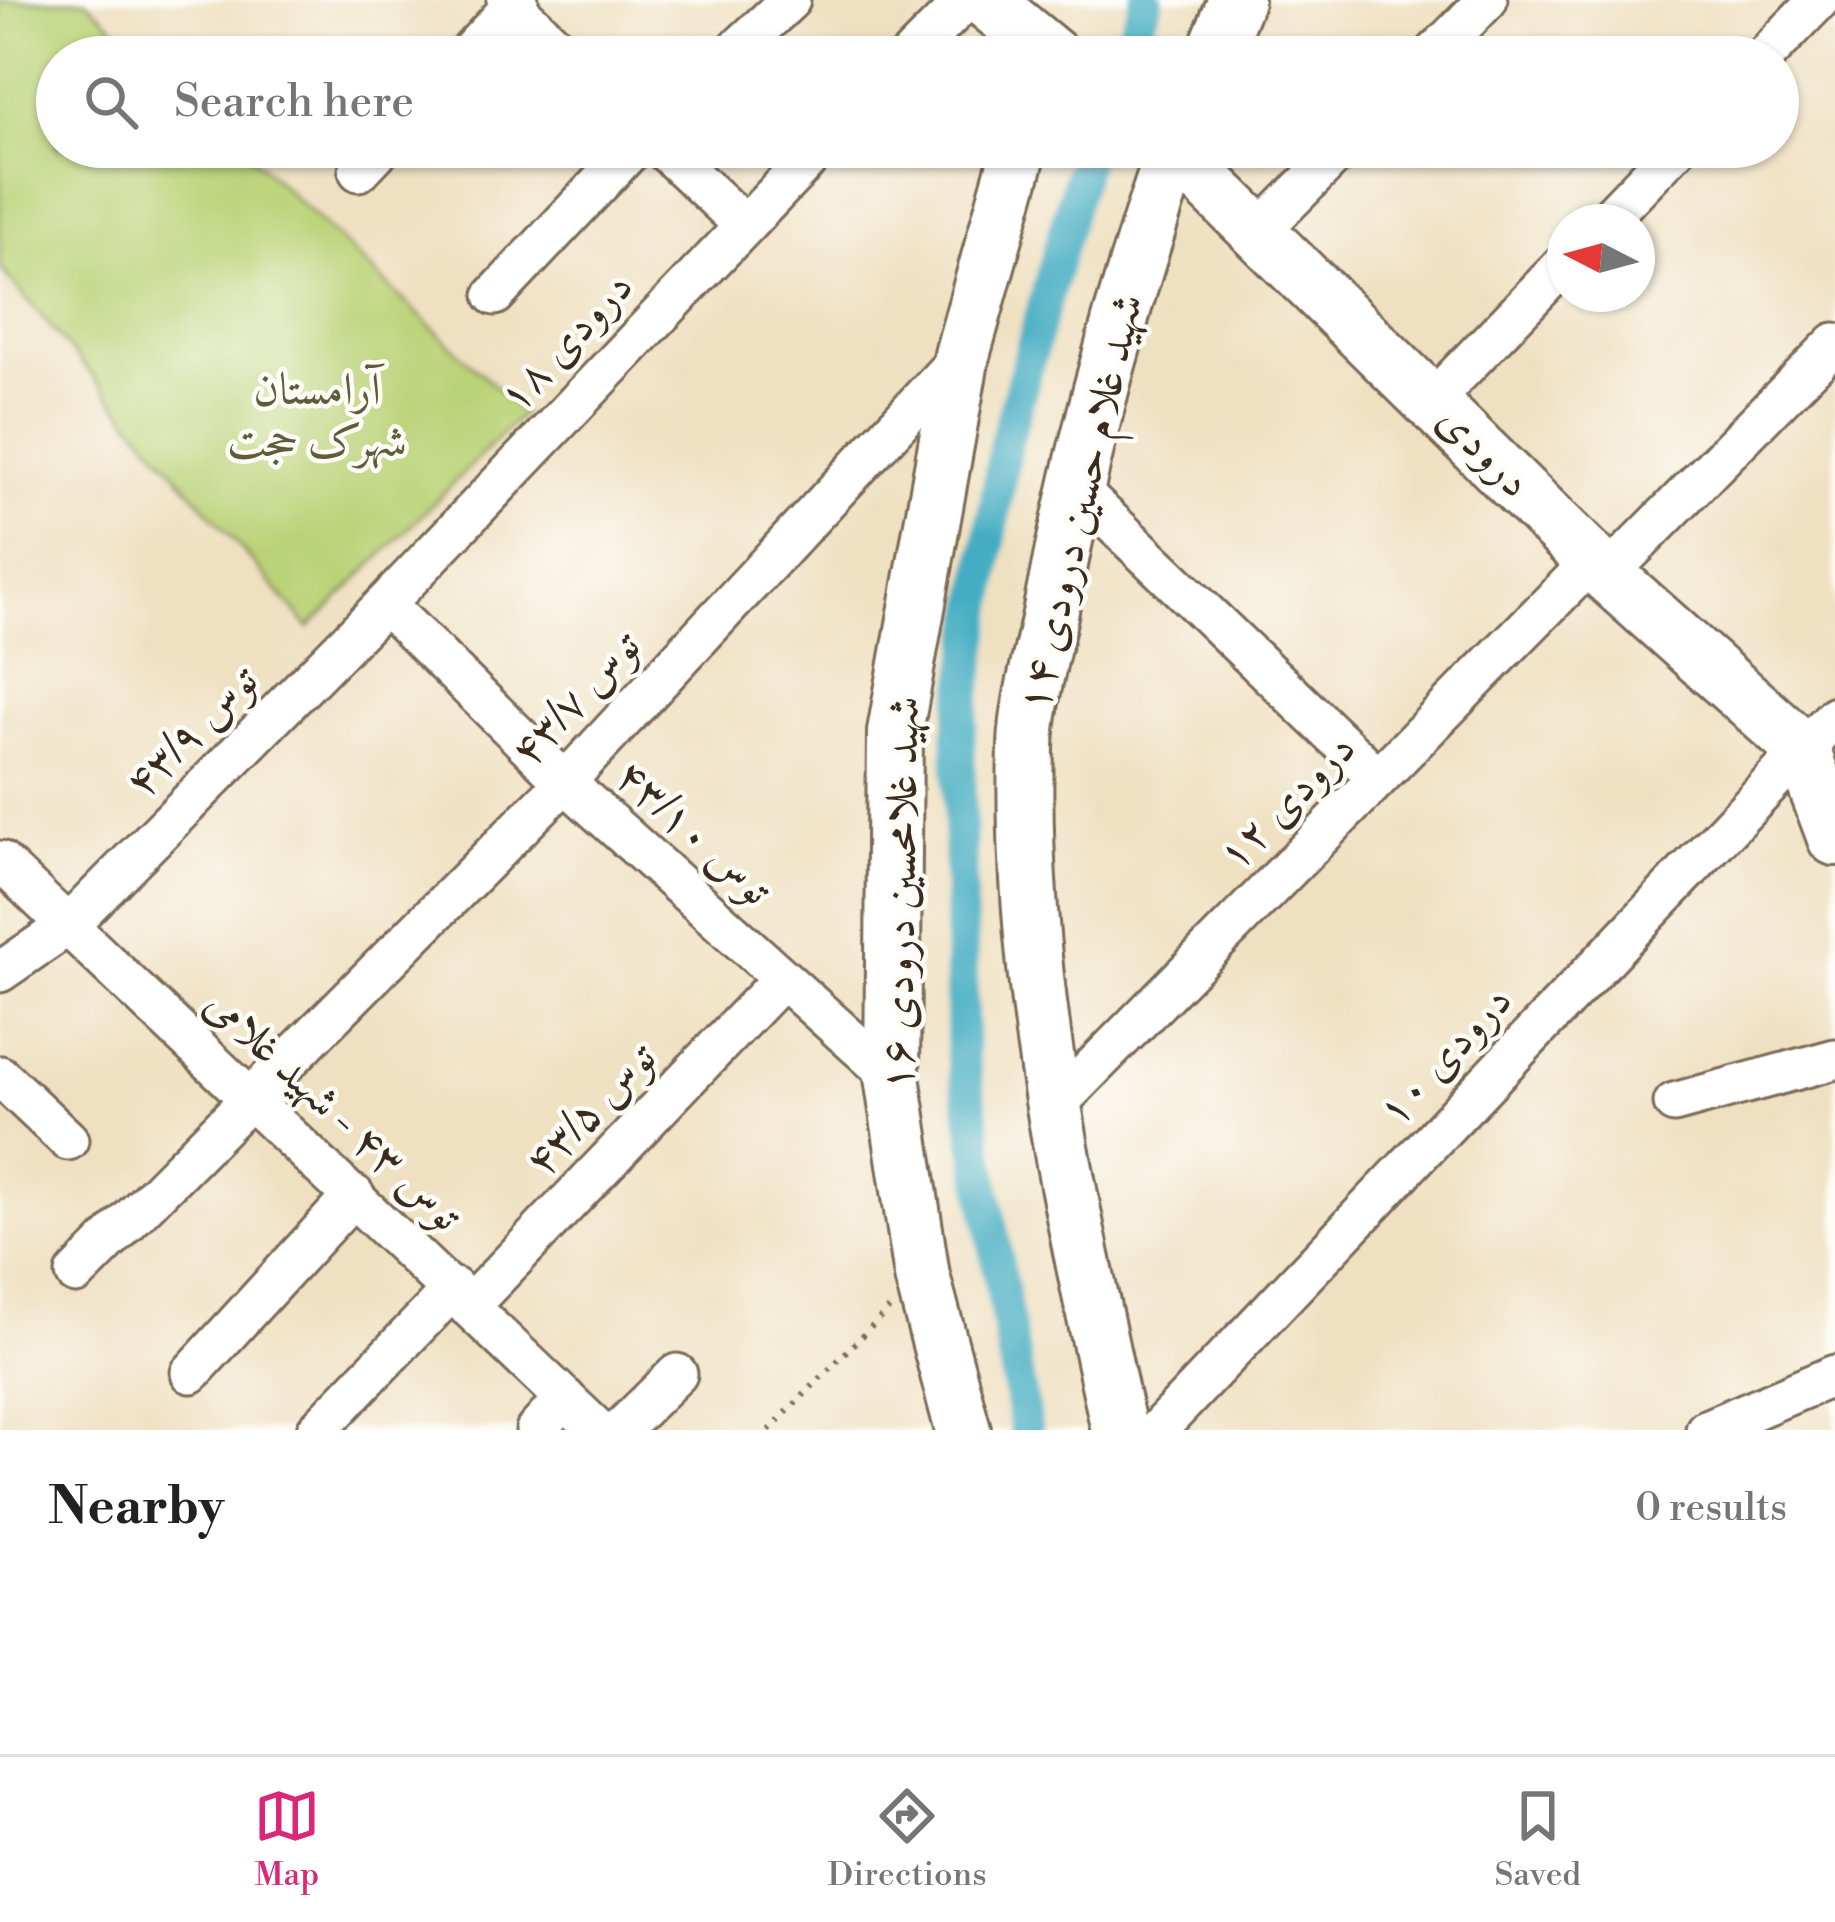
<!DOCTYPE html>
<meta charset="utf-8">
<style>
:root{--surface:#fff;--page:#f2f2f2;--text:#222;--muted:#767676;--line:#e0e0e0;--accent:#db2777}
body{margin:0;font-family:"Libre Bodoni",Amiri,serif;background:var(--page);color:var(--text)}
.compass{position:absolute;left:1547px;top:204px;width:108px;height:108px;border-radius:50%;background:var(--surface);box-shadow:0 3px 9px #0004;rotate:276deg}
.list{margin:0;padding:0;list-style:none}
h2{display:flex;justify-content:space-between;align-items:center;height:156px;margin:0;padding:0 48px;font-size:51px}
h2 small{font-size:39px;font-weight:400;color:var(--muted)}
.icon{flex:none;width:66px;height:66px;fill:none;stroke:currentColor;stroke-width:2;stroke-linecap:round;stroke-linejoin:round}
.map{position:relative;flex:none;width:1835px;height:1430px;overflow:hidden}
.search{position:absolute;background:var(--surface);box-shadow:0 3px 9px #0004;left:36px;right:36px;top:36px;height:132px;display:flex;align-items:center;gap:30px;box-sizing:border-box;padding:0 42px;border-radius:66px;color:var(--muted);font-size:45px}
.sheet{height:324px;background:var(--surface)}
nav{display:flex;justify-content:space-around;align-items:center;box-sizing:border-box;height:168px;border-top:3px solid var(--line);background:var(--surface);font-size:33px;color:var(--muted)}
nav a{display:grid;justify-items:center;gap:6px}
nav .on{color:var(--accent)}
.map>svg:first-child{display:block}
.green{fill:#bad276;stroke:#7a7e4a;stroke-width:3}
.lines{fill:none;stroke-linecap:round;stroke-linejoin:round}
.canal{stroke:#44adc3;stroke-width:33}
.street-casing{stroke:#7a6a57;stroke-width:45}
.secondary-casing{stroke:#7a6a57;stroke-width:60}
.path{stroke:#7a6a57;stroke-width:6;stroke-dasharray:3 9;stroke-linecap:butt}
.street{stroke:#fff;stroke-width:39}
.secondary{stroke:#fff;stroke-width:54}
.labels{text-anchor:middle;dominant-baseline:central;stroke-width:9;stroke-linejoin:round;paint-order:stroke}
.street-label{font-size:45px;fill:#3b2a1e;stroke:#fdfcf7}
.park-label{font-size:45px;fill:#615c38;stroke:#fdfcf7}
</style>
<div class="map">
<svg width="1835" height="1430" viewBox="0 0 1835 1430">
<rect width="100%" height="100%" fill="#fdfcf7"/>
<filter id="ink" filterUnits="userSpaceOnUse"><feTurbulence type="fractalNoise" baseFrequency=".00833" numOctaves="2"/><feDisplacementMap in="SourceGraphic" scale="24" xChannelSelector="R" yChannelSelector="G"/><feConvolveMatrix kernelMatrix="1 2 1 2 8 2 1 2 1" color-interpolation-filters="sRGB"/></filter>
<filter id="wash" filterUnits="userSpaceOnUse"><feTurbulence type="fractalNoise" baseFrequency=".004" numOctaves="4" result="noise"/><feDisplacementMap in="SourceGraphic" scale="48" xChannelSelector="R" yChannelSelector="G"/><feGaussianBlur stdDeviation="2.7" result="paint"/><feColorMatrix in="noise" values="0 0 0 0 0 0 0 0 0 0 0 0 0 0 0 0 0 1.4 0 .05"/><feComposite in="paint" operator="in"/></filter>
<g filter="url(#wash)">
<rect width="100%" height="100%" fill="#efe0c1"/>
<path class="green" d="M0 0H86L146 57H57V147H241L523 413 309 628 0 268Z"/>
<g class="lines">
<path class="canal" d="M1124 57 1147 0
M1026 1430 962 1055 959 735 1005 445 1088 147"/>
</g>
</g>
<g filter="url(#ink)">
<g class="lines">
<defs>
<path id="street" d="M507 0 567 57
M465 57 518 0
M729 57 790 0
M909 57 966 0
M1431 57 1487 0
M1764 57 1819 0
M661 147 743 224
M359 171 382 147
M1605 222 1677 147
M1259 232 1343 147
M495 295 634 147
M1433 400 1565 263
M1075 487 1378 778
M1607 575 1835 343
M385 604 565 782 892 1077
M0 861 598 1430
M0 972 67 926 385 604 820 147
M0 1076 68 1140
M1674 1103 1835 1059
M1050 1111 1593 560
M76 1274 565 782 962 355
M468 1307 782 979
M191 1373 354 1195
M317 1430 454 1288
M536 1430 565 1398
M620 1430 677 1374
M1157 1430 1835 716
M1706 1430 1835 1375"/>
<path id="secondary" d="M985 0 1054 57
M1213 57 1236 0
M1171 147 1607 575 1802 749 1835 838
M963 1430 922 1276 892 1077 895 732 962 355 1020 147
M1119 1430C1070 1201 1019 983 1026 747 1027 700 1044 650 1052 604 1082 448 1123 297 1175 147"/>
</defs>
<use href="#street" class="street-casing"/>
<use href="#secondary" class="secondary-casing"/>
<path class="path" d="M769 1430 889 1309"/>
<use href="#street" class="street"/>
<use href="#secondary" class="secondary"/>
</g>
</g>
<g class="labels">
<g class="street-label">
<text transform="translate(566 342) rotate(-47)">درودی ۱۸</text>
<text transform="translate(1484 451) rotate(45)">درودی</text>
<text transform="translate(1081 503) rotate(-77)">شهید غلام حسین درودی ۱۴</text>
<text transform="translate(576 699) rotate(-47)">توس ۴۳/۷</text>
<text transform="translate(192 732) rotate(-45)">توس ۴۳/۹</text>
<text transform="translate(1287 802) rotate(-45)">درودی ۱۲</text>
<text transform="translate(693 833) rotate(42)">توس ۴۳/۱۰</text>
<text transform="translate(901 894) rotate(-89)">شهید غلامحسین درودی ۱۶</text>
<text transform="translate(1445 1056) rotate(-47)">درودی ۱۰</text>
<text transform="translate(333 1110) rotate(43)">توس ۴۳ - شهید غلامی</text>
<text transform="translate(591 1110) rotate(-46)">توس ۴۳/۵</text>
</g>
<g class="park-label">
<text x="317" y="390">آرامستان<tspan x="317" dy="52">شهرک حجت</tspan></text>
</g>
</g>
</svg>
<svg class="compass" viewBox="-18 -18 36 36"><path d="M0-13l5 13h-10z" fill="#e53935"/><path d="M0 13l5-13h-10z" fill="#767676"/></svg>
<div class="search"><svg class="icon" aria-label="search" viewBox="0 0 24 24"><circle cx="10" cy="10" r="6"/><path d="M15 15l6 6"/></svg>Search here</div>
</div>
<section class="sheet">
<h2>Nearby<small>0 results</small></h2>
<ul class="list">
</ul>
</section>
<nav>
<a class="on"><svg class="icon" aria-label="map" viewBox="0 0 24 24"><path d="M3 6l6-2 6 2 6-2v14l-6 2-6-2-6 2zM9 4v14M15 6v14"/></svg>Map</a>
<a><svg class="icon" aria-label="directions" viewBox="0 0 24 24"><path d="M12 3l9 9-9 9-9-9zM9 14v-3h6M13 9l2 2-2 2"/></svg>Directions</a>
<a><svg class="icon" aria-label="saved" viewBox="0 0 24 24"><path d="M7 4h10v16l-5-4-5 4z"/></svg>Saved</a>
</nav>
